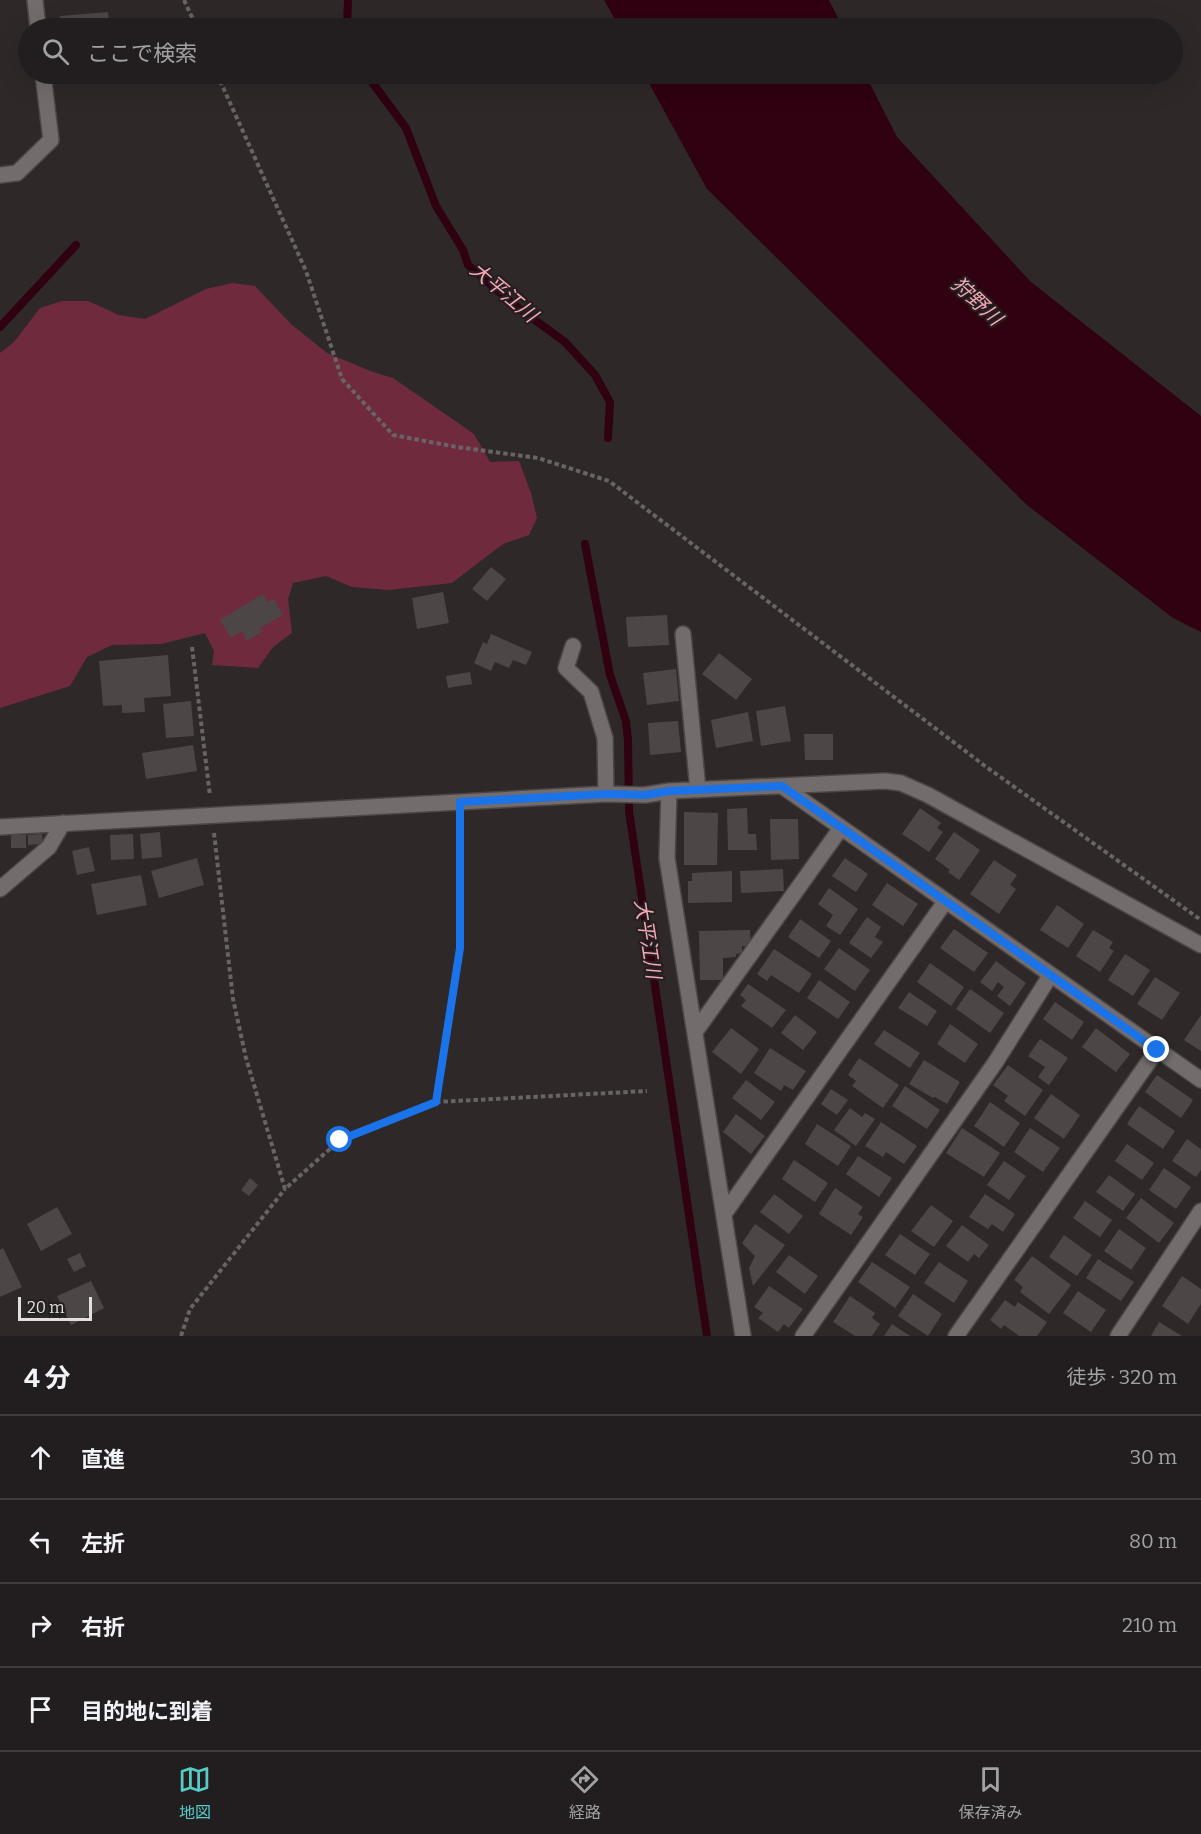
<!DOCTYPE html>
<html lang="ja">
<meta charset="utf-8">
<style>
:root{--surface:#221e1f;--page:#2a2728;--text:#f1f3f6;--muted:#a2a2a4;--line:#3f3c3d;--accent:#54cdc7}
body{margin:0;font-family:Bitter,"Noto Sans JP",serif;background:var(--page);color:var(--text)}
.scale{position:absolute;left:18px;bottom:15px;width:74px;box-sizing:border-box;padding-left:6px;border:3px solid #e3dedf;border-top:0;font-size:16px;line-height:21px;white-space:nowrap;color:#e3dedf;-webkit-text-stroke:4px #251f20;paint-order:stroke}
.stop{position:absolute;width:18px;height:18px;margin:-14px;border:4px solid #1a73e8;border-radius:50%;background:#fff}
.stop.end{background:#1a73e8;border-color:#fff;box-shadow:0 2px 6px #0008}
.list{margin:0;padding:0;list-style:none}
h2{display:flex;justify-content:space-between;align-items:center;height:78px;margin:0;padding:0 24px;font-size:26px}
h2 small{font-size:20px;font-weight:400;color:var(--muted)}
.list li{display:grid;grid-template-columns:39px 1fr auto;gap:18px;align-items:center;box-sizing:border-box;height:84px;padding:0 24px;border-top:2px solid var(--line)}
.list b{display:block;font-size:22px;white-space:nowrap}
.list em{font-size:20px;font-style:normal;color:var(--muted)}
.icon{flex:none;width:33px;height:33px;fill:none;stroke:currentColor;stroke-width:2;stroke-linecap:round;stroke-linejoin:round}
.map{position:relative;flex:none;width:1201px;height:1336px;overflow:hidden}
.search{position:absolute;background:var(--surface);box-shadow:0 6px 24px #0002;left:18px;right:18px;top:18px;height:66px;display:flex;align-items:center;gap:15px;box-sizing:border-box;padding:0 21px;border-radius:33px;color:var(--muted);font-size:22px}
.sheet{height:414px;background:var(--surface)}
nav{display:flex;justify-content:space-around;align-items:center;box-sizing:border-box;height:84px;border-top:2px solid var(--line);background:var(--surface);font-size:16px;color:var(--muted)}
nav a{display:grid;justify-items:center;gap:3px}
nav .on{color:var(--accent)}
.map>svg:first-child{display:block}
.green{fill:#6f2b3d}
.water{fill:#300110}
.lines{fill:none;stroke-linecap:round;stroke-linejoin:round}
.stream{stroke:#300110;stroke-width:8}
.building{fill:#4d4647}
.minor-casing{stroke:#4c4647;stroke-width:18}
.path{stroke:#686364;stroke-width:4;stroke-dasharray:4.5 3;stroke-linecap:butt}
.minor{stroke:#736c6d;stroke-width:15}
.route{stroke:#1a73e8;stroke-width:8}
.labels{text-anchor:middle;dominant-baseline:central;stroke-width:4.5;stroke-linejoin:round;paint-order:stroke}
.water-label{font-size:20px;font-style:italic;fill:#f6a8b7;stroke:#251f20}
</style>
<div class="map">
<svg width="1201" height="1336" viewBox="0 0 1201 1336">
<rect width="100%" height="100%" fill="#2e2829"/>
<path class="green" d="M232 283 255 286 291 324 327 353 373 372 393 378 451 418 474 434 490 462 519 461 531 493 537 518 529 535 503 544 452 583 389 590 352 587 326 576 293 583 288 599 292 633 273 647 258 668 212 665 214 651 205 633 161 644 112 645 87 657 70 686 0 708V353L14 342 40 308 62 301H88L119 315 145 319 206 289Z"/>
<path class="water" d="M604 0H829L843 28H620Z
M644 74H865L897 137 1031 282 1201 416V632L1173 618 1027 505 707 189Z"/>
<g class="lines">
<path class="stream" d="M347 28 348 0
M366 74 406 128 436 206 463 250 468 265 513 304 565 342 595 375 610 402 608 438
M0 327 76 245
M585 544 610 675 626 721 628 740 629 811 707 1336"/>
</g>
<path class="building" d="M108 12 110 28H61L60 16Z
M491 567 506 579 487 601 472 589Z
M443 592 449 623 417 629 412 598Z
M263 594 268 602 274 599 283 615 260 628 262 632 247 641 242 631 231 638 220 620Z
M667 615 669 645 628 647 626 617Z
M491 634 532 652 526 665 513 660 509 668 495 662 491 671 474 663 483 642 487 644Z
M719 653 752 679 736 700 702 674Z
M168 655 171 696 144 698 145 712 122 713V705L103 706 99 661Z
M676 669 679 701 647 705 643 673Z
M470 672 472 684 448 688 446 676Z
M191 701 194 736 166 738 163 704Z
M785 706 791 741 761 746 756 711Z
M748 712 753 741 716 748 711 720Z
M678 721 681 752 650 755 648 723Z
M804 734H833V760H805Z
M193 745 197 771 146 779 142 753Z
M747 808 748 834H756L757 850H728L727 809Z
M920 808 941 823 937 828 943 832 929 852 902 834Z
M684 812 718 813 717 865H684Z
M770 819H798L799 859 771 860Z
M160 832 162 857 142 859 140 834Z
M954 832 980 850 959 880 948 872 950 870 935 859Z
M42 834 43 844 28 845V835Z
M133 834 134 859 111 860 110 835Z
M11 835H26V848H11Z
M89 847 95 871 77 875 72 851Z
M197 858 204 885 159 898 151 871Z
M845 858 868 874 856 892 832 876Z
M994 860 1017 875 1010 885 1016 889 999 914 970 894Z
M783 869 784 891 741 893 740 871Z
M732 871V902L688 903V881H692V873Z
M141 875 147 905 97 915 91 884Z
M887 883 918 904 903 926 872 905Z
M829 888 858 909 840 935 826 926 833 915 818 904Z
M1057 905 1084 924 1068 948 1040 930Z
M867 917 881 927 875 937 883 942 871 958 849 943Z
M800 919 831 941 819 958 788 937Z
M954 929 988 953 974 972 940 948Z
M750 930 751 946H742V953L736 954V957L723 958V980H700L699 931Z
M1093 930 1113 942 1109 948 1114 951 1100 972 1076 956Z
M839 948 870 970 855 991 824 969Z
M774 949 812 974 799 993 771 975 767 981 757 974Z
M1125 954 1150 970 1133 996 1108 980Z
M996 961 1026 983 1010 1006 997 996 1004 987 998 982 992 991 980 982Z
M930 963 964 987 951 1006 917 982Z
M1155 977 1180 993 1162 1020 1137 1004Z
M819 980 850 1002 838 1019 807 998Z
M748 984 786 1010 772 1028 741 1006 746 1000 740 995Z
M970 989 1004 1013 990 1033 956 1009Z
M909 992 937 1011 927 1026 898 1008Z
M1055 1002 1084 1022 1072 1040 1043 1019Z
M795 1015 817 1032 803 1050 781 1033Z
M1201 1015V1051L1184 1040Z
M950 1024 978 1044 965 1063 937 1044Z
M731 1028 759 1049 741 1074 712 1052Z
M1096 1028 1130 1054 1116 1072 1082 1047Z
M884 1030 920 1053 910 1068 874 1044Z
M1040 1039 1068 1058 1049 1085 1038 1077 1045 1067 1028 1056Z
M770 1048 806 1071 793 1090 784 1085 781 1091 754 1073Z
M859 1058 899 1085 883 1108 852 1086 856 1081 848 1075Z
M924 1060 960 1082 947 1104 935 1097 933 1098 909 1084Z
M1008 1065 1043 1090 1025 1116 1004 1101 1008 1096 993 1085Z
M1157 1075 1193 1100 1181 1118 1145 1092Z
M746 1080 775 1102 761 1120 732 1098Z
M905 1086 940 1110 927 1129 892 1106Z
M831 1089 848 1100 837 1115 821 1104Z
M1051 1094 1080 1115 1064 1139 1034 1118Z
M990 1102 1020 1123 1004 1147 974 1126Z
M1139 1106 1175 1131 1163 1149 1127 1124Z
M850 1108 862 1117 865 1113 875 1119 856 1146 834 1130Z
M736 1114 765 1136 751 1154 723 1132Z
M881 1122 917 1146 904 1164 886 1152 883 1157 865 1146Z
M817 1124 851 1146 838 1166 805 1144Z
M962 1128 1000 1153 984 1177 946 1153Z
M1030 1128 1060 1148 1043 1172 1014 1152Z
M1187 1139 1201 1149V1170L1196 1177 1172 1161Z
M1127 1144 1154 1163 1142 1180 1115 1161Z
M858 1156 892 1178 879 1197 846 1174Z
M794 1160 828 1183 815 1202 782 1179Z
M1004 1161 1026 1176 1009 1200 987 1185Z
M1164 1168 1191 1187 1176 1209 1149 1190Z
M1109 1175 1135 1194 1123 1211 1096 1192Z
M250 1178 258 1185 249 1196 241 1190Z
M835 1188 863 1207 858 1214 863 1217 851 1235 819 1214Z
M774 1194 803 1216 789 1234 760 1212Z
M985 1194 1015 1214 1003 1232 992 1224 988 1229 969 1217Z
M1141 1198 1174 1223 1159 1243 1126 1218Z
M1085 1201 1112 1220 1100 1237 1073 1218Z
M931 1205 953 1221 934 1247 911 1231Z
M57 1207 72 1234 41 1251 27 1224Z
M755 1224 785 1245 753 1286 749 1268 755 1256 742 1243Z
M962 1225 989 1245 979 1258 974 1254 968 1262 946 1246Z
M1119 1229 1146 1248 1131 1270 1104 1251Z
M900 1234 930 1254 915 1275 885 1255Z
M1064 1235 1092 1255 1077 1276 1049 1257Z
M3 1248 22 1287 0 1297V1250Z
M80 1253 86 1266 74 1272 67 1259Z
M789 1255 818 1276 805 1294 776 1272Z
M1032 1256 1071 1285 1049 1314 1020 1292 1023 1287 1014 1280Z
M1098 1259 1134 1282 1121 1301 1086 1278Z
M872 1262 910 1287 895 1308 858 1282Z
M939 1262 968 1281 954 1303 924 1283Z
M1182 1276 1201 1289V1304L1188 1324 1162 1306Z
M91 1281 104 1308 71 1325 57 1296Z
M769 1286 803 1309 789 1328 784 1324 778 1332 758 1318 763 1313 754 1307Z
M1078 1291 1106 1310 1091 1332 1063 1313Z
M913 1294 942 1314 928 1336 898 1316Z
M850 1296 875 1313 872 1318 880 1324 872 1336H855L833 1322Z
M1005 1300 1015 1307 1018 1302 1047 1322 1037 1336H1019L1004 1325 1001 1329 990 1320Z
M1159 1322 1182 1336H1151Z
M892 1324 910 1336H884Z"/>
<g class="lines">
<defs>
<path id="minor" d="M35 0 38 28
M0 175 17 173 51 140 43 74
M683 634 698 790
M573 646 566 668 591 692 605 738 606 794
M782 786 1201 1080
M669 791 667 858 743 1336
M0 827 606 794 645 795 669 791 885 781 901 783 928 795 1201 945
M0 889 49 847 63 823
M695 1032 841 828
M724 1214 945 902
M803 1336 995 1063 1050 976
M956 1336 1157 1050
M1118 1336 1201 1211"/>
</defs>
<use href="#minor" class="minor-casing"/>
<path class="path" d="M184 0 197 28
M217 74 306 271 342 379 393 435 457 447 538 458 609 481 985 766 1201 920
M192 647 210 796
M214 833 233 999 246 1058 285 1189 340 1140 436 1102 461 948 460 821
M436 1102 647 1091
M181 1336 190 1309 285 1189"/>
<use href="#minor" class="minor"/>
</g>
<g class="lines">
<path class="route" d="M340 1140 436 1102 460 948V802L606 794 645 795 669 791 782 786 1157 1050"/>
</g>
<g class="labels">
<g class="water-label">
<text transform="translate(504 292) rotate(40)">大平江川</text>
<text transform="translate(977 301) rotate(43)">狩野川</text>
<text transform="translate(648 939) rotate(81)">大平江川</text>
</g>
</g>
</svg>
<div class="scale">20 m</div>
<div class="stop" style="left:340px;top:1140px"></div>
<div class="stop end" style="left:1157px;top:1050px"></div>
<div class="search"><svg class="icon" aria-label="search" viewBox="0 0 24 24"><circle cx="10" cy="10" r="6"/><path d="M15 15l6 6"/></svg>ここで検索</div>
</div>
<section class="sheet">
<h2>4 分<small>徒歩 · 320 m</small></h2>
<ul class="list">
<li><svg class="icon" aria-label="ahead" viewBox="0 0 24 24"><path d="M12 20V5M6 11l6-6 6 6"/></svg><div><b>直進</b></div><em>30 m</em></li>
<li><svg class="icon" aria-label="left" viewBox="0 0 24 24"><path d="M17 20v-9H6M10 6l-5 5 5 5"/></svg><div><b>左折</b></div><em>80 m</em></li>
<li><svg class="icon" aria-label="right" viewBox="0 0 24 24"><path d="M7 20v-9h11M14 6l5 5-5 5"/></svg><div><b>右折</b></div><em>210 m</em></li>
<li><svg class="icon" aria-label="arrive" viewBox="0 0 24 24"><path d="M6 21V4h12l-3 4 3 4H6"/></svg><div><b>目的地に到着</b></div></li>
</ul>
</section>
<nav>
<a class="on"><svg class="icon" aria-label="map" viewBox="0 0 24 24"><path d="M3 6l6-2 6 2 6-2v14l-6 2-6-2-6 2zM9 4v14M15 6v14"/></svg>地図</a>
<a><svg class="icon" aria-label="directions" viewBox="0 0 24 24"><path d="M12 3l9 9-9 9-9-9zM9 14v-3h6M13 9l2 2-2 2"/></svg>経路</a>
<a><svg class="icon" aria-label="saved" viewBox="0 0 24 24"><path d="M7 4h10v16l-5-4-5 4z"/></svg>保存済み</a>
</nav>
